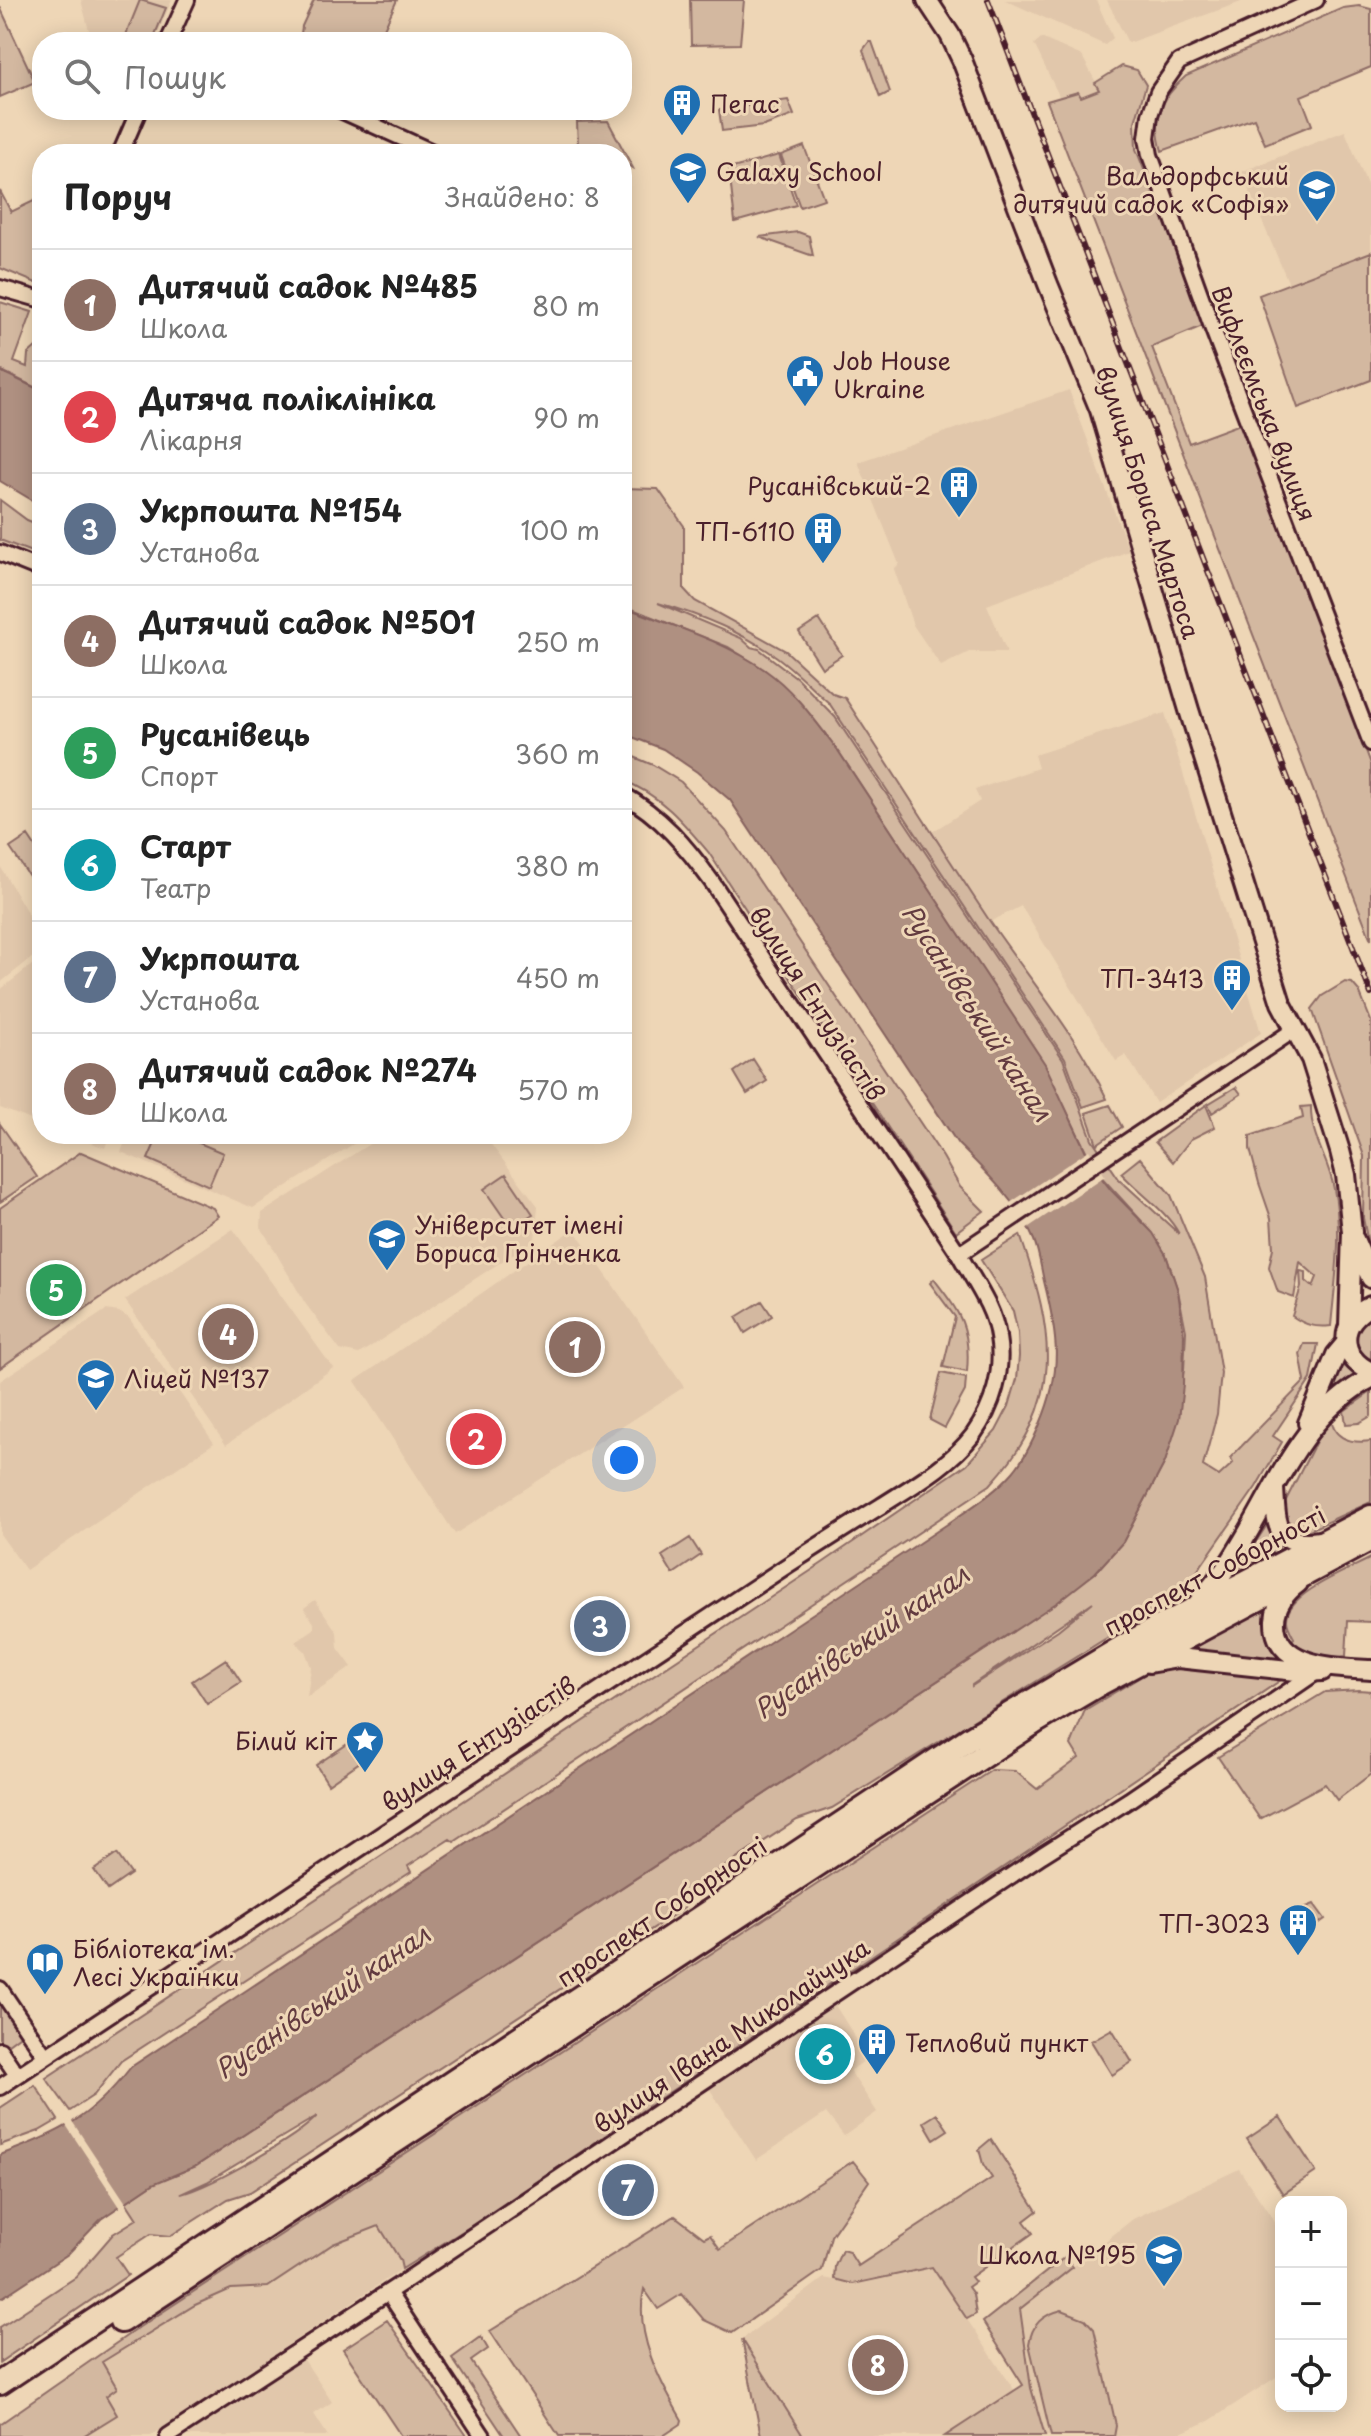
<!DOCTYPE html>
<html lang="uk">
<meta charset="utf-8">
<style>
:root{--surface:#fff;--page:#f6f6f6;--text:#222;--muted:#767676;--line:#e0e0e0;--accent:#1f6fb2}
body{margin:0;font-family:"Playpen Sans",sans-serif;background:var(--page);color:var(--text)}
.controls{position:absolute;right:24px;bottom:24px;display:grid;overflow:hidden;border-radius:16px;box-shadow:0 4px 20px #0003}
.controls button{width:72px;height:72px;display:grid;place-items:center;padding:0;border:0;border-bottom:2px solid var(--line);background:var(--surface);color:var(--text);font:40px sans-serif}
.you{position:absolute;left:624px;top:1460px;width:28px;height:28px;margin:-20px;border:6px solid #fff;border-radius:50%;background:#1a73e8;box-shadow:0 0 0 12px #1a73e833}
.badge{display:grid;place-items:center;width:52px;height:52px;border-radius:50%;background:var(--accent);color:#fff;font-size:26px;font-weight:700}
.pin{position:absolute;translate:-50% -50%;border:4px solid #fff;box-shadow:0 2px 8px #0006}
.list{margin:0;padding:0;list-style:none}
h2{display:flex;justify-content:space-between;align-items:center;height:104px;margin:0;padding:0 32px;font-size:34px}
h2 small{font-size:26px;font-weight:400;color:var(--muted)}
.list li{display:grid;grid-template-columns:52px 1fr auto;gap:24px;align-items:center;box-sizing:border-box;height:112px;padding:0 32px;border-top:2px solid var(--line)}
.list b{display:block;font-size:30px;white-space:nowrap}
.list p{margin:0;font-size:26px;white-space:nowrap;color:var(--muted)}
.list em{font-size:26px;font-style:normal;color:var(--muted)}
.icon{flex:none;width:44px;height:44px;fill:none;stroke:currentColor;stroke-width:2;stroke-linecap:round;stroke-linejoin:round}
.map{position:relative;flex:none;width:1371px;height:2436px;overflow:hidden}
.search{position:absolute;background:var(--surface);box-shadow:0 4px 20px #0003;left:32px;top:32px;width:600px;height:88px;display:flex;align-items:center;gap:20px;box-sizing:border-box;padding:0 28px;border-radius:32px;color:var(--muted);font-size:30px}
.panel{position:absolute;background:var(--surface);box-shadow:0 4px 20px #0003;left:32px;top:144px;width:600px;height:1000px;border-radius:32px}
.map>svg:first-child{display:block}
.built{fill:#e1c7ab}
.green{fill:#d3b8a0;stroke:#8e6c66;stroke-width:2;fill-rule:evenodd}
.water{fill:#af9081;stroke:#87635f;stroke-width:2}
.pier{fill:#eed6b6}
.lines{fill:none;stroke-linecap:round;stroke-linejoin:round}
.minor-casing{stroke:#4a1f2b;stroke-width:20}
.major-casing{stroke:#4a1f2b;stroke-width:24}
.highway-casing{stroke:#4a1f2b;stroke-width:28}
.minor{stroke:#eed6b6;stroke-width:14}
.major{stroke:#eed6b6;stroke-width:18}
.highway{stroke:#eed6b6;stroke-width:22}
.rail-casing{stroke:#4a1f2b;stroke-width:6}
.rail{stroke:#eed6b6;stroke-width:3;stroke-dasharray:9;stroke-linecap:butt}
.labels{text-anchor:middle;dominant-baseline:central;stroke-width:6;stroke-linejoin:round;paint-order:stroke}
.poi-label{font-size:24px;fill:#4a1f2b;stroke:#eed6b6;text-anchor:start}
.street-label{font-size:24px;fill:#4a1f2b;stroke:#eed6b6}
.water-label{font-size:26px;font-style:italic;fill:#633b40;stroke:#eed6b6}
</style>
<div class="map">
<svg width="1371" height="2436" viewBox="0 0 1371 2436">
<rect width="100%" height="100%" fill="#eed6b6"/>
<filter id="ink" filterUnits="userSpaceOnUse"><feTurbulence type="fractalNoise" baseFrequency=".0125" numOctaves="2"/><feDisplacementMap in="SourceGraphic" scale="16" xChannelSelector="R" yChannelSelector="G"/><feConvolveMatrix kernelMatrix="1 2 1 2 8 2 1 2 1" color-interpolation-filters="sRGB"/></filter>
<g filter="url(#ink)">
<path class="built" d="M81 0H172L154 42H92Z
M1005 0H1096L1113 38 1105 45Z
M1107 0H1240L1241 2 1128 43Z
M1041 38 1082 56 1100 90 1081 97 1077 92 1060 98 1034 44Z
M1345 131 1371 194V252L1289 284 1241 172Z
M1069 390 1129 551 987 605 1007 652H969L941 666 913 625 894 569 899 564 858 462Z
M1165 713 1261 1033 1156 1103 1126 1055 1116 1061 1021 906 990 922 932 832 980 801 975 790 1038 768 1034 755Z
M0 866 42 938V950L0 983Z
M42 957V1124L0 1108V990Z
M68 1134H110L105 1148Z
M128 1134H369L253 1208 121 1152Z
M385 1134H483L538 1206 535 1240 359 1354 340 1350 305 1303 261 1227 262 1213Z
M233 1229 333 1368 226 1445 125 1300Z
M574 1229 684 1387 455 1534 355 1381Z
M106 1310 119 1312 129 1318 214 1443 26 1570 0 1534V1381Z
M315 1600 337 1632 338 1648 352 1667 307 1697 311 1667 305 1651 295 1642 314 1629V1623L304 1608Z
M835 2005 868 2058 850 2071 877 2112 844 2136 826 2113 756 2160 709 2088Z
M1239 2169 1281 2231V2374L1209 2421 1173 2436H1045L1031 2388 1020 2309 1133 2219Z
M379 2226 400 2260 402 2269 151 2436H83L117 2415 106 2396 116 2387 101 2363 195 2305 231 2289 268 2287 333 2244Z
M932 2267 1015 2391 945 2436H803L742 2339 824 2278 854 2284Z
M301 2355 332 2402 314 2414 328 2436H178Z"/>
<path class="green" d="M140 0 166 8 152 42H123Z
M314 0H397L378 42H300L302 26Z
M690 0H744L740 44 691 45Z
M1359 6 1371 9V67L1301 96 1312 125 1265 144 1254 118 1162 151C1152 118 1160 99 1186 76L1343 8Z
M0 7 35 82 0 97Z
M869 42H872L890 92 880 97 863 50Z
M1122 66 1137 70 1146 85 1135 122 1136 149 1205 325 1152 347 1189 443 1243 423 1371 764V940L1047 101 1078 92 1081 97 1099 90 1095 83Z
M788 100 794 115 764 126 722 131 719 110Z
M608 121 633 168 622 163V154H599L578 146 577 122Z
M804 146 824 199 800 207 781 155Z
M779 155 796 205 735 222 729 169Z
M0 191 11 212 42 197V280L36 283 0 268Z
M798 232 809 236 813 256 759 237Z
M1371 252V380L1298 408 1259 295Z
M0 302 32 312 14 362 27 367 28 354 37 346 42 332V391L0 370Z
M622 488 658 489 684 526V589L695 601 786 651 833 694 845 698C893 772 940 846 989 920 1029 979 1076 1033 1107 1099L1083 1107 1065 1058 829 703C812 688 796 671 777 657 742 632 700 615 658 603L741 638 751 647 759 649 797 678 835 717 1063 1059 1092 1139 1119 1179 1179 1234C1167 1211 1139 1193 1121 1173L1140 1158 1171 1195 1205 1277 1221 1373 1217 1414 1203 1466 1219 1476 1233 1463 1230 1458 1305 1381 1300 1354 1304 1344H1318L1311 1379 1273 1436 1282 1442 1256 1487 1184 1590 832 1808 797 1820 695 1886 684 1908 250 2192 228 2199 170 2236 151 2234 116 2257 128 2275 0 2362V2327L76 2277 113 2234 137 2219 126 2202 154 2183 196 2166 1032 1619 1095 1573 1123 1542 1165 1462 1184 1370 1186 1331 1178 1291 1166 1255 1151 1231 1096 1171 1042 1061 839 752 810 715 766 671 728 647 622 605ZM1093 1602 1058 1630 972 1686V1685ZM317 2116C298 2137 212 2186 181 2194L207 2182Z
M0 500 27 520 42 526V556L0 540Z
M819 619 842 655 822 668 799 632Z
M622 752 653 765 681 782 726 831 943 1157 960 1187 984 1211 956 1232 709 853C684 823 660 794 622 780Z
M28 836 42 857V872L31 879 10 848Z
M1345 982 1352 983 1359 991 1371 1021V1258L1363 1218 1364 1156 1312 1009 1322 996Z
M753 1059 767 1081 747 1094 734 1072Z
M1236 1087 1241 1094 1212 1113 1208 1104Z
M1110 1105 1122 1127 1097 1144 1086 1113Z
M1206 1105 1215 1127 1191 1139 1173 1162 1155 1142Z
M1311 1106C1310 1137 1329 1159 1334 1189 1343 1234 1335 1281 1331 1326 1315 1328 1305 1325 1292 1316L1301 1287 1300 1271 1306 1272V1281L1313 1287 1317 1277 1300 1262 1294 1298 1278 1292 1269 1267 1273 1248 1271 1218 1259 1183 1250 1149V1136L1303 1118 1301 1107Z
M0 1124 37 1177 0 1202Z
M159 1134H178L223 1153 209 1186 148 1159Z
M81 1152 213 1208 218 1216 0 1368V1208Z
M506 1174 533 1214 511 1228 484 1189Z
M1020 1235C1055 1335 1066 1402 990 1485L454 1842 450 1839 408 1866 411 1872 121 2061 94 2095 70 2111 46 2078 821 1564 967 1464 996 1431 1009 1406 1017 1379 1019 1356 1018 1333 1013 1311 981 1260Z
M934 1279C960 1313 971 1327 967 1372L943 1367 955 1317 930 1283Z
M762 1301 772 1316 745 1333 736 1317Z
M1371 1314V1365L1354 1346 1355 1330Z
M1339 1362 1358 1377 1330 1396 1338 1373Z
M941 1373 966 1378 965 1391 945 1428 930 1420Z
M1371 1392V1416L1359 1423 1346 1424 1344 1411Z
M1331 1412C1330 1438 1349 1444 1371 1441V1502L1303 1533 1285 1531 1282 1508Z
M1267 1525 1280 1550 1234 1575Z
M690 1538 701 1555 673 1574 662 1556Z
M1371 1558V1622L1348 1621 1346 1656C1327 1658 1304 1654 1289 1643L1294 1638C1291 1632 1287 1626 1287 1620 1286 1593 1351 1569 1371 1558Z
M1269 1604 1266 1619 1296 1666 1190 1651Z
M226 1659 241 1682 207 1704 192 1681Z
M1202 1664 1287 1676 471 2226 402 2269 400 2260 379 2226 333 2244 268 2287 231 2289 195 2305 102 2362 117 2388 106 2396 117 2415 83 2436H0V2424L138 2328 992 1770 1015 1771 1037 1789 1079 1758 1071 1745 1085 1710 1157 1667Z
M1359 1690 1371 1691V1774L1337 1800 1325 1784 1260 1819 1218 1757 1325 1692Z
M355 1739 367 1757 328 1784 316 1765Z
M117 1854 131 1874 108 1890 94 1870Z
M1314 1904 1325 1919 1304 1934 1289 1914Z
M0 1999 23 2033 4 2047 0 2041Z
M1112 2029 1132 2062 1112 2075 1091 2041Z
M35 2085 58 2120 39 2131 0 2145V2108Z
M937 2114 948 2130 934 2139 924 2122Z
M1280 2117 1316 2172 1283 2194 1247 2139Z
M991 2139 1037 2211 1024 2221 1033 2233 971 2277 975 2282 968 2287 973 2294 976 2314 967 2319 932 2267 853 2284 834 2279 835 2266 842 2250 849 2252 858 2266 992 2178 983 2164 979 2149Z
M853 2161 869 2181 831 2236 822 2270 732 2333 704 2320 682 2294 658 2309 644 2289C634 2334 660 2382 682 2420L681 2424 663 2436H559L490 2331 675 2216 704 2238 710 2235 720 2249Z
M1065 2257 1073 2267 1020 2309 1031 2388 1045 2436H945L1023 2385 983 2322Z
M1062 2310 1085 2319 1094 2329 1116 2425 1114 2436H1051L1029 2344C1032 2324 1042 2315 1062 2310Z
M387 2320 467 2436H401L343 2349Z
M481 2337 488 2349 471 2361 521 2436H504L452 2358Z
M742 2339 803 2436H761Z"/>
<path class="water" d="M0 371 42 391V506L0 481Z
M622 606C670 625 723 640 765 670 794 690 816 722 837 749L1045 1064 1093 1167 1111 1190 1153 1233 1166 1255 1178 1291 1184 1334 1183 1385 1179 1419 1165 1462 1123 1542 1095 1573 1058 1602 196 2166 153 2184 101 2219 68 2254 0 2299V2155C60 2133 91 2118 131 2067L946 1525C969 1509 995 1493 1013 1472 1025 1458 1033 1441 1040 1424 1063 1370 1058 1337 1044 1281 1041 1268 1039 1252 1034 1240 1019 1204 985 1171 958 1144L730 800 697 772 663 749 622 733Z"/>
<path class="pier" d="M1089 1150 1105 1176 1023 1231 1007 1205Z
M70 2118 128 2206 122 2210 64 2122Z"/>
<g class="lines">
<defs>
<path id="minor" d="M1316 0 1179 62 1158 92 1150 115 1147 138 1150 155 1212 327 1371 743
M168 42 187 0
M340 110 437 154
M120 154 139 110
M0 288 42 300
M0 553 42 570
M959 1254 1294 1030
M0 1989 45 2056
M0 2050 17 2075
M0 2087 788 1565C819 1545 850 1525 881 1506 912 1486 950 1465 973 1435 993 1407 1004 1371 998 1337 994 1307 973 1280 959 1254L712 882C686 846 661 816 622 794
M388 2292 483 2436
M168 2436 402 2283 1042 1855 1129 1800 1318 1671"/>
<path id="major" d="M927 0 950 35 962 60 1048 284 1100 410 1189 710 1281 1003 1311 1059 1340 1151 1346 1175 1352 1232 1349 1326
M1354 1239 1371 1278
M1371 1306C1338 1321 1338 1357 1371 1372
M1308 1423 1336 1355 1346 1343
M1274 1488C1276 1526 1276 1547 1320 1541
M1298 1583C1286 1592 1276 1604 1275 1620 1273 1668 1337 1668 1371 1670
M1195 1607C1205 1594 1216 1582 1226 1568 1271 1503 1297 1416 1371 1378
M1149 1663 1178 1658 1306 1672 1322 1671"/>
<path id="highway" d="M121 2321 1035 1722 1101 1683 1371 1539
M0 2383 970 1738 1131 1642 1371 1517"/>
</defs>
<use href="#minor" class="minor-casing"/>
<use href="#major" class="major-casing"/>
<use href="#highway" class="highway-casing"/>
<use href="#minor" class="minor"/>
<use href="#major" class="major"/>
<use href="#highway" class="highway"/>
<defs>
<path id="rail" d="M988 0 1371 994"/>
</defs>
<use href="#rail" class="rail-casing"/>
<use href="#rail" class="rail"/>
</g>
</g>
<defs>
<symbol id="building-pin" viewBox="-11 -11 22 30"><path d="M0 17L-7.5 6A9.5 9.5 0 1 1 7.5 6Z" fill="#1f6fb2" stroke="#eed6b6"/><path d="M-4-6H4V6H1V3H-1V6H-4ZM-2.5-4.3h1.7v1.8h-1.7ZM.8-4.3h1.7v1.8H.8ZM-2.5-1h1.7V.8h-1.7ZM.8-1h1.7V.8H.8Z" fill="#fff"/></symbol>
<symbol id="school-pin" viewBox="-11 -11 22 30"><path d="M0 17L-7.5 6A9.5 9.5 0 1 1 7.5 6Z" fill="#1f6fb2" stroke="#eed6b6"/><path d="M0-5L7-2L0 1L-7-2ZM-4 1L0 2.5L4 1V4Q0 6-4 4Z" fill="#fff"/></symbol>
<symbol id="civic-pin" viewBox="-11 -11 22 30"><path d="M0 17L-7.5 6A9.5 9.5 0 1 1 7.5 6Z" fill="#1f6fb2" stroke="#eed6b6"/><path d="M-.6-6.5H3V-4.5H.6V-3L4-1V1h2V6H-6V1h2V-1L-.6-3ZM-1.2 2.5V6h2.4V2.5Z" fill="#fff"/></symbol>
<symbol id="university-pin" viewBox="-11 -11 22 30"><path d="M0 17L-7.5 6A9.5 9.5 0 1 1 7.5 6Z" fill="#1f6fb2" stroke="#eed6b6"/><path d="M0-5L7-2L0 1L-7-2ZM-4 1L0 2.5L4 1V4Q0 6-4 4Z" fill="#fff"/></symbol>
<symbol id="sight-pin" viewBox="-11 -11 22 30"><path d="M0 17L-7.5 6A9.5 9.5 0 1 1 7.5 6Z" fill="#1f6fb2" stroke="#eed6b6"/><path d="M0-6L1.8-2.2L6-1.7L2.9 1.2L3.7 5.4L0 3.3L-3.7 5.4L-2.9 1.2L-6-1.7L-1.8-2.2Z" fill="#fff"/></symbol>
<symbol id="library-pin" viewBox="-11 -11 22 30"><path d="M0 17L-7.5 6A9.5 9.5 0 1 1 7.5 6Z" fill="#1f6fb2" stroke="#eed6b6"/><path d="M-6-4Q-3-5.5-.7-3.5V5Q-3 3-6 4ZM6-4Q3-5.5 .7-3.5V5Q3 3 6 4Z" fill="#fff"/></symbol>
</defs>
<g fill-rule="evenodd">
<use href="#building-pin" x="660" y="81" width="44" height="60"/>
<use href="#school-pin" x="666" y="149" width="44" height="60"/>
<use href="#school-pin" x="1295" y="167" width="44" height="60"/>
<use href="#civic-pin" x="783" y="352" width="44" height="60"/>
<use href="#building-pin" x="937" y="463" width="44" height="60"/>
<use href="#building-pin" x="801" y="509" width="44" height="60"/>
<use href="#building-pin" x="1210" y="956" width="44" height="60"/>
<use href="#university-pin" x="365" y="1216" width="44" height="60"/>
<use href="#school-pin" x="74" y="1356" width="44" height="60"/>
<use href="#sight-pin" x="343" y="1718" width="44" height="60"/>
<use href="#building-pin" x="1276" y="1901" width="44" height="60"/>
<use href="#library-pin" x="23" y="1940" width="44" height="60"/>
<use href="#building-pin" x="855" y="2020" width="44" height="60"/>
<use href="#school-pin" x="1142" y="2232" width="44" height="60"/>
</g>
<g class="labels">
<g class="poi-label">
<text x="710" y="103">Пегас</text>
<text x="716" y="171">Galaxy School</text>
<text x="1289" y="175" text-anchor="end">Вальдорфський<tspan x="1289" dy="28">дитячий садок «Софія»</tspan></text>
<text x="833" y="360">Job House<tspan x="833" dy="28">Ukraine</tspan></text>
<text x="931" y="485" text-anchor="end">Русанівський-2</text>
<text x="795" y="531" text-anchor="end">ТП-6110</text>
<text x="1204" y="978" text-anchor="end">ТП-3413</text>
<text x="415" y="1224">Університет імені<tspan x="415" dy="28">Бориса Грінченка</tspan></text>
<text x="124" y="1378">Ліцей №137</text>
<text x="337" y="1740" text-anchor="end">Білий кіт</text>
<text x="1270" y="1923" text-anchor="end">ТП-3023</text>
<text x="73" y="1948">Бібліотека ім.<tspan x="73" dy="28">Лесі Українки</tspan></text>
<text x="905" y="2042">Тепловий пункт</text>
<text x="1136" y="2254" text-anchor="end">Школа №195</text>
</g>
<g class="street-label">
<text transform="translate(1265 403) rotate(69)">Вифлеємська вулиця</text>
<text transform="translate(1149 502) rotate(72)">вулиця Бориса Мартоса</text>
<text transform="translate(818 1003) rotate(57)">вулиця Ентузіастів</text>
<text transform="translate(1214 1570) rotate(-28)">проспект Соборності</text>
<text transform="translate(478 1743) rotate(-33)">вулиця Ентузіастів</text>
<text transform="translate(661 1911) rotate(-34)">проспект Соборності</text>
<text transform="translate(731 2035) rotate(-34)">вулиця Івана Миколайчука</text>
</g>
<g class="water-label">
<text transform="translate(978 1012) rotate(57)">Русанівський канал</text>
<text transform="translate(861 1641) rotate(-34)">Русанівський канал</text>
<text transform="translate(322 2001) rotate(-34)">Русанівський канал</text>
</g>
</g>
</svg>
<div class="controls">
<button>+</button>
<button>−</button>
<button><svg class="icon" aria-label="locate" viewBox="0 0 24 24"><circle cx="12" cy="12" r="6"/><path d="M12 2v4M12 18v4M2 12h4M18 12h4"/></svg></button>
</div>
<div class="you"></div>
<div class="pin badge" style="left:575px;top:1347px;background:#8d6e63">1</div>
<div class="pin badge" style="left:476px;top:1439px;background:#e0444e">2</div>
<div class="pin badge" style="left:600px;top:1626px;background:#5c6f8a">3</div>
<div class="pin badge" style="left:228px;top:1334px;background:#8d6e63">4</div>
<div class="pin badge" style="left:56px;top:1290px;background:#2e9e5b">5</div>
<div class="pin badge" style="left:825px;top:2054px;background:#0f9aa8">6</div>
<div class="pin badge" style="left:628px;top:2190px;background:#5c6f8a">7</div>
<div class="pin badge" style="left:878px;top:2365px;background:#8d6e63">8</div>
<div class="search"><svg class="icon" aria-label="search" viewBox="0 0 24 24"><circle cx="10" cy="10" r="6"/><path d="M15 15l6 6"/></svg>Пошук</div>
<section class="panel">
<h2>Поруч<small>Знайдено: 8</small></h2>
<ul class="list">
<li><span class="badge" style="background:#8d6e63">1</span><div><b>Дитячий садок №485</b><p>Школа</p></div><em>80 m</em></li>
<li><span class="badge" style="background:#e0444e">2</span><div><b>Дитяча поліклініка</b><p>Лікарня</p></div><em>90 m</em></li>
<li><span class="badge" style="background:#5c6f8a">3</span><div><b>Укрпошта №154</b><p>Установа</p></div><em>100 m</em></li>
<li><span class="badge" style="background:#8d6e63">4</span><div><b>Дитячий садок №501</b><p>Школа</p></div><em>250 m</em></li>
<li><span class="badge" style="background:#2e9e5b">5</span><div><b>Русанівець</b><p>Спорт</p></div><em>360 m</em></li>
<li><span class="badge" style="background:#0f9aa8">6</span><div><b>Старт</b><p>Театр</p></div><em>380 m</em></li>
<li><span class="badge" style="background:#5c6f8a">7</span><div><b>Укрпошта</b><p>Установа</p></div><em>450 m</em></li>
<li><span class="badge" style="background:#8d6e63">8</span><div><b>Дитячий садок №274</b><p>Школа</p></div><em>570 m</em></li>
</ul>
</section>
</div>
